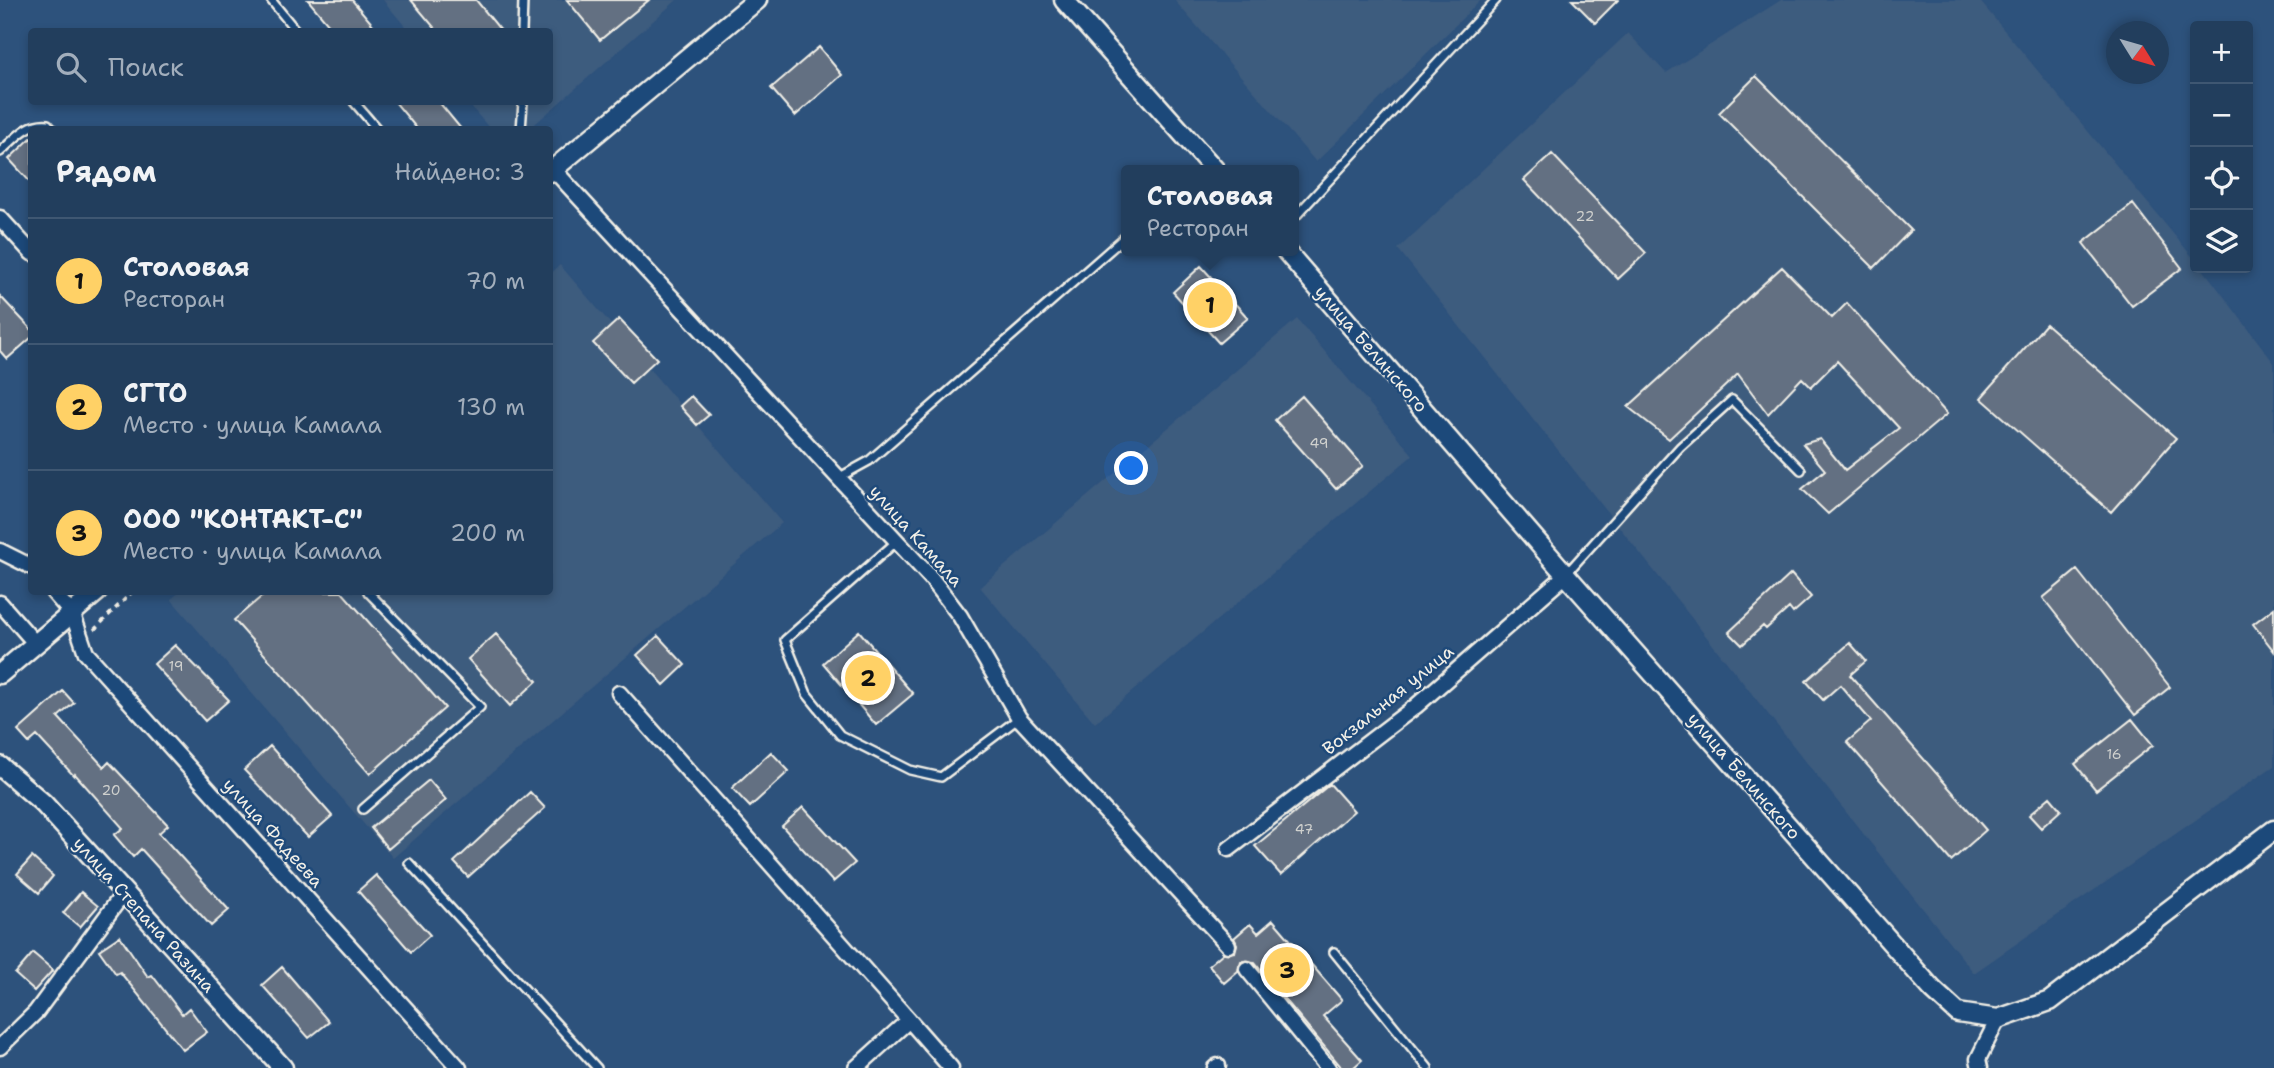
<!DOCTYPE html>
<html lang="ru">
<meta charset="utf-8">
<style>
:root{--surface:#223e5d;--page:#2a4563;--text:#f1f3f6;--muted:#a2aebc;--line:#3f5772;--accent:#ffd166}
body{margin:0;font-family:"Shantell Sans",sans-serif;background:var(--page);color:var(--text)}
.controls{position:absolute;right:21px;top:21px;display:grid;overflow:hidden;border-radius:7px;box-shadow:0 4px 10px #0003}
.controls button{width:63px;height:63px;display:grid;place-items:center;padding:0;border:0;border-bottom:2px solid var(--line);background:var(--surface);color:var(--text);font:35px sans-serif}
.compass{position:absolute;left:2106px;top:21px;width:63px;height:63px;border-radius:50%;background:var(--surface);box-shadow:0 4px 10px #0003;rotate:127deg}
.you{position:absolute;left:1132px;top:469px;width:24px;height:24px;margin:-18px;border:5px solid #fff;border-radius:50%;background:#1a73e8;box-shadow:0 0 0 10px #1a73e833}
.badge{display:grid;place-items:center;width:46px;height:46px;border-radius:50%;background:var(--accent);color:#111;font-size:23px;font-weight:700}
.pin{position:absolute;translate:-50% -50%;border:4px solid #fff;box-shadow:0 2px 7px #0006}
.popup{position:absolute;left:1121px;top:165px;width:178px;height:91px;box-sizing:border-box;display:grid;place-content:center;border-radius:7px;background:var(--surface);filter:drop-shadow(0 2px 5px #0005);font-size:23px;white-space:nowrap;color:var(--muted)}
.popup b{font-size:26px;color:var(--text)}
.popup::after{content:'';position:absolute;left:50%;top:100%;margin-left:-14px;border:14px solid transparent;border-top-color:var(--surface)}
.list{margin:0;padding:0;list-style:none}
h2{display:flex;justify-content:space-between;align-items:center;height:91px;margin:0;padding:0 28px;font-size:30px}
h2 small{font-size:23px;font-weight:400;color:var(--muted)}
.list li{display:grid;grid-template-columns:46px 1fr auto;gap:21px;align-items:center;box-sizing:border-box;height:126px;padding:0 28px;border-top:2px solid var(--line)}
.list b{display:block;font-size:26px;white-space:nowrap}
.list p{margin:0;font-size:23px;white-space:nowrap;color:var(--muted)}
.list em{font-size:23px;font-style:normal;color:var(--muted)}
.icon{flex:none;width:38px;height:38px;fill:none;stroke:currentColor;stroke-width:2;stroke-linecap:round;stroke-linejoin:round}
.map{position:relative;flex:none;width:2274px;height:1068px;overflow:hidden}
.search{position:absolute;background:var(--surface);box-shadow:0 4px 10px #0003;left:28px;top:28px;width:525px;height:77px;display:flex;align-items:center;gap:18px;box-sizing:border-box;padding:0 24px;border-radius:7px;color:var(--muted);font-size:26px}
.panel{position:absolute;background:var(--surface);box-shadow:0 4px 10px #0003;left:28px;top:126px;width:525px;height:469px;border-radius:7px}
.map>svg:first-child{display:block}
.built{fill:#3d5b7e}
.building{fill:#637082;stroke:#f4f1e8;stroke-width:2}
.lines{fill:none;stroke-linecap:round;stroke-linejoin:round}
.service-casing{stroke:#f4f1e8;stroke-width:12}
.minor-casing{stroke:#f4f1e8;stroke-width:19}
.tertiary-casing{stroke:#f4f1e8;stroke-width:23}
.path{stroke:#f4f1e8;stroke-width:3.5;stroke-dasharray:5 5;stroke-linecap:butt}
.service{stroke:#1f4a7a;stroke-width:7}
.minor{stroke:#1f4a7a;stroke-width:14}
.tertiary{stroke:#1f4a7a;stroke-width:18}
.labels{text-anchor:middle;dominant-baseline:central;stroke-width:5;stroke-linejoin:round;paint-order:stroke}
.number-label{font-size:14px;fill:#d0d1ce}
.street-label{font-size:18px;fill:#f4f1e8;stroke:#1f4a7a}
</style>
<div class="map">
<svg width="2274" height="1068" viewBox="0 0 2274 1068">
<rect width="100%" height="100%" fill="#2d527c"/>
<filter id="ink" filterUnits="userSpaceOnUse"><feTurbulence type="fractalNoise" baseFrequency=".0143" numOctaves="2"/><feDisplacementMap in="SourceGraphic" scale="14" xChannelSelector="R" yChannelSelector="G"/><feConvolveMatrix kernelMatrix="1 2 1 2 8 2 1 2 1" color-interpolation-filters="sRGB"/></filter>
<g filter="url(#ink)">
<path class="built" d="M383 0H677L528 130 490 129 467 102H550V32L409 31Z
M1174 0H1481L1316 162Z
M1781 0H1979L2195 260V268H2202L2213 282 2274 363V766L1974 973 1398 249 1628 33 1666 73Z
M560 265 782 523 393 858 171 599 180 592H550V274Z
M1297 319 1413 455 1095 723 980 587Z"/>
<path class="building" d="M308 0H352L379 32H335Z
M411 0H476L502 32H438Z
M567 0H649L600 40Z
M1572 0H1618L1595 23Z
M819 47 842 75 795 116 771 88Z
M1756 76 1911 230 1874 268 1719 113Z
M395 102H439L462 130H418Z
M32 137V184L9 159Z
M1552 154 1646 253 1618 279 1524 180Z
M2133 204 2182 268 2132 306 2083 243Z
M1201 266 1248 318 1219 343 1173 292Z
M1782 267 1832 318 1847 303 1947 414 1828 514 1802 489 1825 470 1803 444 1820 439 1845 470 1899 428 1837 361 1811 387 1802 378 1768 414 1738 374 1669 439 1628 407Z
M0 296 32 330V337L7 359 0 351Z
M619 319 657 359 631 383 593 343Z
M2046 324 2176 438 2111 512 1981 398Z
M691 396 709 415 697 425 680 406Z
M1302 396 1363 466 1336 489 1275 420Z
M2077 570 2170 687 2135 715 2043 598Z
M1791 574 1811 597 1793 613 1789 608 1766 629 1763 626 1742 645 1729 632Z
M267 592H342L445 708 370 774 234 620Z
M2274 608V651L2253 624Z
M859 631 913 694 876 725 823 663Z
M496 634 537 681 510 706 468 659Z
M658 636 685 665 664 685 637 655Z
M1850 643 1866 661 1850 675 1986 830 1951 861 1847 742 1871 721 1840 685 1823 700 1806 681Z
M175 645 229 700 205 721 154 664Z
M63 691 74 703 58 717 104 767 109 762 168 825 159 833 229 910 211 926 141 849 133 857 114 835 123 828 75 774 74 776 37 736 29 743 18 731Z
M2132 719 2153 745 2096 790 2075 764Z
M270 746 332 816 308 837 244 770Z
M771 752 789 771 750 807 732 788Z
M429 780 446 800 388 849 371 828Z
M1330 784 1354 811 1281 875 1255 846Z
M530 792 545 808 468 877 454 862Z
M2050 797 2061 810 2041 828 2029 815Z
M803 807 855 863 833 882 782 826Z
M32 857 53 876 39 893 17 874Z
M376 875 430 935 411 952 358 891Z
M81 892 98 906 80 927 63 913Z
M1273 920 1342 1000 1323 1016 1362 1060 1353 1068H1342L1254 962 1241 961 1238 971 1224 983 1209 965 1223 953 1235 952 1237 944 1234 938 1250 924 1258 933Z
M120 936 148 977 152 975 182 1014 189 1008 207 1032 183 1050 120 972 116 974 99 950Z
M33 953 53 970 34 991 15 974Z
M282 967 329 1022 309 1038 262 985Z"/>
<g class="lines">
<defs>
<path id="service" d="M271 0 297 32
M522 32 523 0
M354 102 378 130
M521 130 523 102
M0 152C15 139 27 122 48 124L53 130
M1294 218 1496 0
M838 478 869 461 1126 236
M897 541 785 640 807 694 840 735 910 770 941 777 1019 718
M1566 574 1680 447 1732 400 1801 470
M363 809 480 707 368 592
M409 863 597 1068
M1334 952 1428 1068"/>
<path id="minor" d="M553 169 931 578 960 616 1019 718 1228 945
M0 218 32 253
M0 551 32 567
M53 592 73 615 86 653 459 1068
M0 603 35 643
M619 693 909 1020
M1229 849 1416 706 1566 575
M1247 969 1328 1068
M0 1047 36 1012 123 894
M856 1068 909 1020 951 1068
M1215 1068 1218 1066
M1980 1068 1978 1059 1998 1019"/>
<path id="tertiary" d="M1064 0 1215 170
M550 172 757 0
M1286 251 1566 575 1933 990 1958 1013 1998 1019 2050 1001 2274 830
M0 674 97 592
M0 766 43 803 283 1068"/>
</defs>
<use href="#service" class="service-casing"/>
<use href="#minor" class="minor-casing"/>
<use href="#tertiary" class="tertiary-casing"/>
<path class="path" d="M94 630 132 592"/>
<use href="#service" class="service"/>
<use href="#minor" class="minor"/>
<use href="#tertiary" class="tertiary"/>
</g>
</g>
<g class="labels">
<g class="number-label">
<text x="1585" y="216">22</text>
<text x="1319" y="443">49</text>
<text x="176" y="666">19</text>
<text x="2114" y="754">16</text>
<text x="111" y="790">20</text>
<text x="1304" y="829">47</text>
</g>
<g class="street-label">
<text transform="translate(1371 349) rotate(49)">улица Белинского</text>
<text transform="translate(916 536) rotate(48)">улица Камала</text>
<text transform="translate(1388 700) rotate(-39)">Вокзальная улица</text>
<text transform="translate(1744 776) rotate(49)">улица Белинского</text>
<text transform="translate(273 833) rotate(48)">улица Фадеева</text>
<text transform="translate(144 915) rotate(48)">улица Степана Разина</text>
</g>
</g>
</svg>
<div class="controls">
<button>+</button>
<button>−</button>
<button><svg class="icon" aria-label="locate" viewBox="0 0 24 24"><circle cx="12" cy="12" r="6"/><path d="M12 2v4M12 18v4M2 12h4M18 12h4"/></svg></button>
<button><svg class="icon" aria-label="layers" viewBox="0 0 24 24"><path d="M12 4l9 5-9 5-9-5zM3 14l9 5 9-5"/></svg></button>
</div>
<svg class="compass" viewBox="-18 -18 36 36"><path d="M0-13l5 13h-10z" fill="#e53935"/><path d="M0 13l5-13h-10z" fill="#a2aebc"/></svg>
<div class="you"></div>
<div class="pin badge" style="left:1210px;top:305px">1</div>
<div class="popup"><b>Столовая</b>Ресторан</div>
<div class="pin badge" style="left:868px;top:678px">2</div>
<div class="pin badge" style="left:1287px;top:970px">3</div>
<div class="search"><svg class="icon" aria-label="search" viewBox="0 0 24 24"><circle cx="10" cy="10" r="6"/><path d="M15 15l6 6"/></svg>Поиск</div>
<section class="panel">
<h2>Рядом<small>Найдено: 3</small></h2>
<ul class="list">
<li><span class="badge">1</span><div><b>Столовая</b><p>Ресторан</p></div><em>70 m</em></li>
<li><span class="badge">2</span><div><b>СГТО</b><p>Место · улица Камала</p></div><em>130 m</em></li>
<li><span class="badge">3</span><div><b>ООО &quot;КОНТАКТ-С&quot;</b><p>Место · улица Камала</p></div><em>200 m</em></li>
</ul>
</section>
</div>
